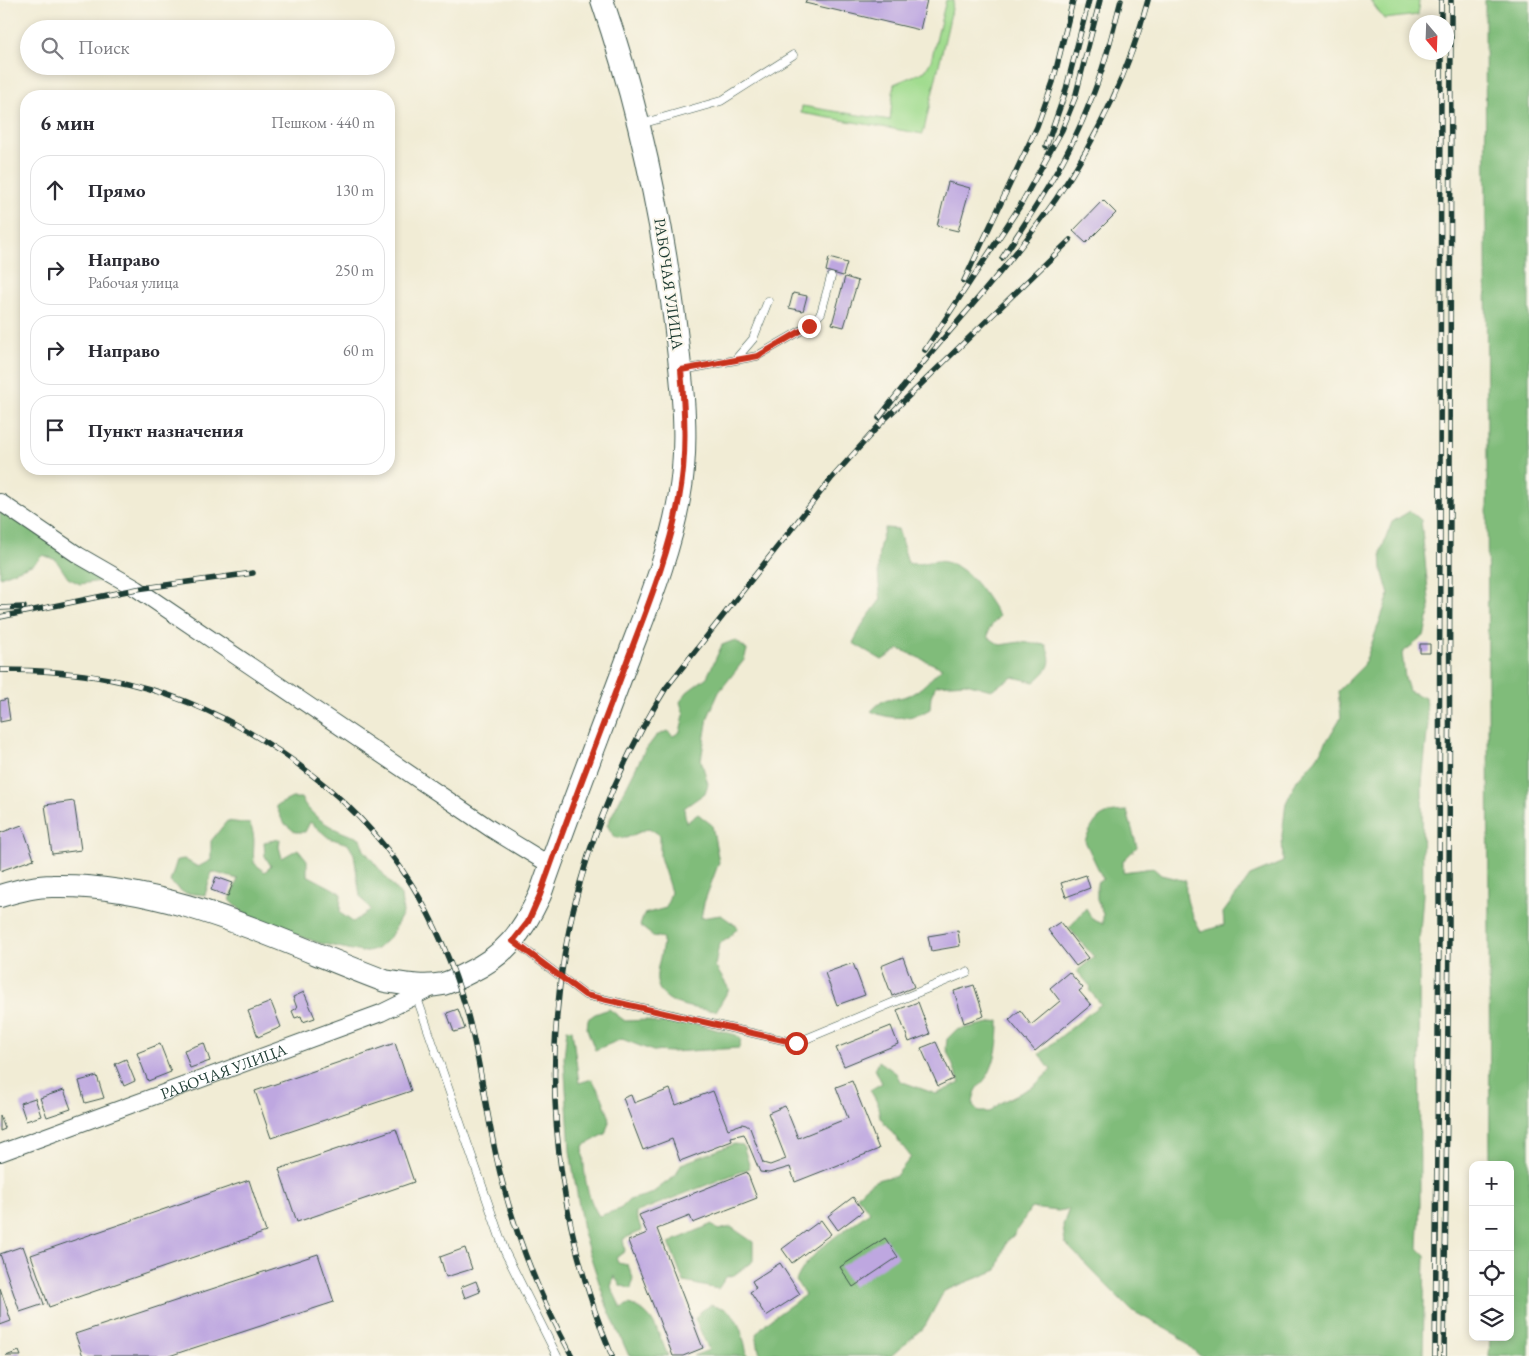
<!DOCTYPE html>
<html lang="ru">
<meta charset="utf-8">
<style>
:root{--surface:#fff;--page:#f7f7f7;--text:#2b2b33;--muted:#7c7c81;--line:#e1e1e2}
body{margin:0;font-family:"EB Garamond",serif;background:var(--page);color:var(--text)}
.controls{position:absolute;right:15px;bottom:15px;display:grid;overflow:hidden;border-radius:10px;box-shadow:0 2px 8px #0003}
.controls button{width:45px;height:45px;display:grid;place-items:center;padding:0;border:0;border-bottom:1px solid var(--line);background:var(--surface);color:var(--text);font:25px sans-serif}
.compass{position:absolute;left:1409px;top:15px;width:45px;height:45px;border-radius:50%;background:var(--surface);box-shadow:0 2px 8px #0003;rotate:161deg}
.stop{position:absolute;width:15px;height:15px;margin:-11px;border:4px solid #c8321e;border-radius:50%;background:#fff}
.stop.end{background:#c8321e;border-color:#fff;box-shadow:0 1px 5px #0008}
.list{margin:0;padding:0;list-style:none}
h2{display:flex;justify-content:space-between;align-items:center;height:65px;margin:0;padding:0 20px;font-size:21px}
h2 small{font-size:16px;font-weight:400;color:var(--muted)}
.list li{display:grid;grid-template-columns:32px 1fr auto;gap:15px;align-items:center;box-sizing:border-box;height:70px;margin:0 10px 10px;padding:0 10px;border:1px solid var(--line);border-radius:20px}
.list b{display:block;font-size:19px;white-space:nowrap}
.list p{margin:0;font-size:16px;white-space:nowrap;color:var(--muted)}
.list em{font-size:16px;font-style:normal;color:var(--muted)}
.icon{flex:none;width:28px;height:28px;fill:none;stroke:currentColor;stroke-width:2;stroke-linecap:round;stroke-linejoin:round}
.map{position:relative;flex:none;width:1529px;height:1356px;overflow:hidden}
.search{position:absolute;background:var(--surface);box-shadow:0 2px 8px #0003;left:20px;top:20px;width:375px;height:55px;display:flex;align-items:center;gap:12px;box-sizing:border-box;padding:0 18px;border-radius:28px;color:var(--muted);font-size:19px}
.panel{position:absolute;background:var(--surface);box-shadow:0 2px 8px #0003;left:20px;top:90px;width:375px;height:385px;border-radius:20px}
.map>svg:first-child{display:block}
.green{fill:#a1dc8f;stroke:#608c62}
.forest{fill:#80bc7a;stroke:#507c57}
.building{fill:#bea7e0}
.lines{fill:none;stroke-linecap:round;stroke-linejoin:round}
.lane-casing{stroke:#3e574c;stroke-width:9}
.street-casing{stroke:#3e574c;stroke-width:18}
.secondary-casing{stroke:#3e574c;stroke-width:24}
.lane{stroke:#fff;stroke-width:8}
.street{stroke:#fff;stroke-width:16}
.secondary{stroke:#fff;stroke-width:22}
.rail-casing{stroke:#1f3d34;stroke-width:5.5}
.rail{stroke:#fbf7ec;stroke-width:4;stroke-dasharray:11;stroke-linecap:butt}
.route{stroke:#c8321e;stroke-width:6}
.labels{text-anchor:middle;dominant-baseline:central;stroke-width:4;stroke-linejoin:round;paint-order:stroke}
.street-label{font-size:16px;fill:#1f3d34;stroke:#fbf7ec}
</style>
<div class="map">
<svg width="1529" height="1356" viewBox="0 0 1529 1356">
<rect width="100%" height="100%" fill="#fbf7ec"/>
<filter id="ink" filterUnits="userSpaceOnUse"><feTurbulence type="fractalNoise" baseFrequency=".02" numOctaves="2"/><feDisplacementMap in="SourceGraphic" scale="10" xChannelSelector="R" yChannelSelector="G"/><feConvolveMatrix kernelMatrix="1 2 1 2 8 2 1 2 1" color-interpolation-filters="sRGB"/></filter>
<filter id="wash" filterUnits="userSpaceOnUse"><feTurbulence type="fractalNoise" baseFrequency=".0096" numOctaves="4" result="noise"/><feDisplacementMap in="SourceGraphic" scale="20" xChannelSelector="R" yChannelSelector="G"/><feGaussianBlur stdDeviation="1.12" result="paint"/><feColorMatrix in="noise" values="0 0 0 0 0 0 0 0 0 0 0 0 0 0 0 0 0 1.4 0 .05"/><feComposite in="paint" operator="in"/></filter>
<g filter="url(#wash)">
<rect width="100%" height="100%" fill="#f1ecd5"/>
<path class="green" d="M946 0H954L923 134 801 113 802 106 890 120 894 84 925 71 931 61Z
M1370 0H1419L1418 15 1384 19Z"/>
<path class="forest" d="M1485 0H1529V1356H1489L1490 1337H1510V1165H1490Z
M1410 511 1421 520 1430 610 1424 636 1402 653 1405 678 1409 691 1425 698 1428 724 1422 783 1423 895 1419 944 1420 1203 1418 1248 1425 1255 1423 1356H1200L1177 1335 1131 1310 1065 1243 1063 1225 1069 1209 1058 1211 1031 1208 1013 1236 1006 1242 997 1270 944 1291 925 1326 891 1356H790L775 1353 760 1356 756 1334 767 1322 805 1295 796 1281C807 1253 845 1230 870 1212L857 1196C867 1183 879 1177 895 1177L911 1157 880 1117 877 1102 870 1090 882 1083 875 1069 879 1061 896 1073 900 1081 936 1094 960 1083 946 1048 947 1039 956 1030 999 1021C999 1037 997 1056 990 1071 983 1086 974 1085 973 1105L979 1112H990L1000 1103 1034 1086 1051 1070 1039 1054 1101 1004 1089 990 1091 987 1077 971 1094 957 1069 928 1086 908 1092 919 1103 924V914L1097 900V883L1103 879 1085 841C1096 817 1100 812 1127 811L1137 847 1123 861V872L1153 868 1161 875 1186 881C1184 900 1192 916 1201 932L1224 925 1223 913 1250 876 1283 862 1282 835 1286 803 1297 780 1316 759 1341 717 1338 691 1364 665 1389 595 1382 570 1381 551 1392 522Z
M0 513 10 514 103 570 101 581 80 584 68 578 56 560 43 555 34 564 0 577Z
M885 528 898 529 908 563C918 566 928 561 938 561 968 562 985 595 999 616L989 629 988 637 1000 645 1020 642 1046 645C1054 665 1049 669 1034 682L1013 677 991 690 966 683 936 685 931 696 930 709C913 720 889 720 871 711 890 693 886 702 907 696 920 692 932 677 942 668L899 649 882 660 853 643 864 622 881 599C877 576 876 550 885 528Z
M735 640 747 650 744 660 719 692 708 717 701 760 708 784 705 793 684 808 686 823 698 814 712 825 719 862 704 903 701 918 721 915 738 927 729 938 719 944 715 966 729 989 716 1011C694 1008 653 1006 657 973 658 962 663 951 663 938L653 936 640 926 644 914 666 908 671 892 660 857V835L649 828 626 838 614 837 607 825 644 752 656 736 667 731 673 736 680 732 684 715 680 702 687 692 707 677 722 645Z
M292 798H301C312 819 337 832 360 838L364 850 401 896 403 913 390 937 377 949 362 952 319 943 249 918 230 900 238 879 212 872 205 895 184 893 170 882 177 860 184 859 198 867 211 860V841L227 821 250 824C257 840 252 846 254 863L265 872 271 866 265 856 264 842 280 839 279 847 282 858 298 849 307 860V875L341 893 340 913 353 922 371 910 360 896 354 854 348 844 329 838 310 822 305 832H295L283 822 276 806Z
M609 1009 625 1021 647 1020 658 1024 670 1017 736 1035 741 1039 739 1048 671 1052 653 1051 622 1039 595 1050 587 1029 588 1019 595 1014Z
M567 1029 572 1030 579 1083 592 1079 602 1097 610 1119 605 1134 583 1146C584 1172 585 1195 599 1216L620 1209 629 1200 651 1194 676 1175 681 1164 734 1144 743 1145 750 1168 635 1213 642 1231 623 1239 625 1251 616 1258 618 1263 628 1265 633 1278 631 1289 620 1285 614 1276 611 1287 621 1308 629 1304C654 1312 658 1333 668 1356H629L606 1304 584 1236 570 1151 564 1058Z
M712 1224 718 1230 731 1227 753 1242V1261L734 1275 726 1277 718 1289 684 1282 669 1243Z
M711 1305C715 1307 722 1307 726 1309 740 1318 745 1342 747 1356H693L709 1350 695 1319 701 1311Z"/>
<g id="blocks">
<path class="building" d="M806 0H927L920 30 805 3Z
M948 182 970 188 958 231 937 226Z
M1103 200 1116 213 1086 243 1073 231Z
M829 258 847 263 843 276 826 271Z
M845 277 858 281 844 327 832 324Z
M793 293 807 296 803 311 789 308Z
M1420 644H1430V653H1420Z
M7 699 10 720 0 722V701Z
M74 801 81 850 52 854 45 805Z
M22 825 34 859 0 871V833Z
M1086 875 1090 888 1066 897 1061 883Z
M216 877 233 883 228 896 211 890Z
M1060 922 1088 958 1076 966 1048 930Z
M958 931 960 946 931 951 928 936Z
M903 957 914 987 892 996 881 966Z
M853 963 865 995 837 1005 825 973Z
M1069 972 1083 988 1079 991 1091 1005 1035 1051 1009 1020 1020 1010 1031 1025 1060 1001 1050 988Z
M974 985 984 1016 964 1023 954 991Z
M304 992 315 1018 303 1022 301 1016 295 1018 292 1011 297 1008 293 997Z
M271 1002 281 1027 258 1037 248 1011Z
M918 1002 930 1034 909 1042 897 1010Z
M458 1009 465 1029 454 1032 447 1013Z
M891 1026 898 1044 844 1066 836 1048Z
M936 1042 953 1079 938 1086 921 1048Z
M204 1043 210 1061 190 1068 184 1050Z
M395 1043 411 1091 271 1138 255 1091Z
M160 1044 171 1072 148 1081 137 1053Z
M126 1059 135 1081 124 1086 115 1064Z
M97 1076 104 1098 85 1103 79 1081Z
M852 1081 879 1149 795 1182 790 1167 769 1173 760 1172 744 1134 731 1137 732 1141 680 1161 672 1139 643 1150 623 1098 631 1095 634 1103 670 1089 676 1105 713 1091 728 1129 742 1124 746 1125 750 1128 763 1163 770 1165 786 1159 768 1113 785 1106 798 1138 848 1118 836 1087Z
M64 1090 71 1109 47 1117 40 1098Z
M35 1098 41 1116 26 1121 20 1103Z
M0 1115 5 1129 0 1131Z
M396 1129 414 1182 297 1222 279 1169Z
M747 1172 757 1198 693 1223 690 1216 657 1229 703 1348 683 1356H673L628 1241 647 1233 639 1215Z
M249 1180 266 1232 49 1307 31 1255Z
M853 1197 863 1211 838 1230 828 1216Z
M821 1220 831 1234 792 1263 782 1249Z
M885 1238 898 1257 853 1287 840 1267Z
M23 1246 44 1304 20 1312 0 1254Z
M465 1248 472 1269 446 1277 440 1257Z
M318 1254 334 1302 169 1356H83L75 1334Z
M780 1263 800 1294 766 1316 750 1292 756 1288 752 1281Z
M476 1281 480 1292 465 1298 461 1287Z
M0 1288 11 1321 0 1325Z
M19 1351 21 1356H6Z"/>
</g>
</g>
<g filter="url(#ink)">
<use href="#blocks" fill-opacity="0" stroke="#3e574c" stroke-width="1"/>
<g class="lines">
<defs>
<path id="lane" d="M641 124 721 101 793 55
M735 360 753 339 768 301
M683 370 757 356 809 326 821 313 831 277
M515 942 585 995 796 1043 967 972
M416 995 505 1252 557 1356"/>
<g id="street">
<path d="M0 502 78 555 137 589 491 829 550 865"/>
<path id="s1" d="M0 1153 381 1013 434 987"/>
</g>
<path id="secondary" d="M0 896C16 891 35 886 52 886 169 883 278 941 385 981 404 984 423 988 443 984 451 982 460 977 468 973 506 955 522 933 540 895 567 817 597 741 626 663 646 610 669 556 679 499 690 440 682 381 675 323 661 212 638 105 602 0"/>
</defs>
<use href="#lane" class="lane-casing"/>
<use href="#street" class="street-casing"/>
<use href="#secondary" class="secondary-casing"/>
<use href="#lane" class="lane"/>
<use href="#street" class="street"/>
<use href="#secondary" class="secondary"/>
<defs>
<path id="rail" d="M1441 0V22
M1046 147 1065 93 1089 0
M1002 258C1035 209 1069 158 1090 102 1104 69 1112 34 1121 0
M964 281 1037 127 1053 82 1073 0
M925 350 1020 206 1062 130 1075 98 1100 0
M879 418C935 343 1003 276 1056 199 1098 137 1129 72 1148 0
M0 608 24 607
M0 617 137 589 253 573
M0 670C37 670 72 672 108 679 226 701 349 783 412 885 436 924 454 968 467 1012 482 1066 487 1122 501 1177 517 1239 541 1300 572 1356
M612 1356C520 1134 539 892 666 688L831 479 883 421 1070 240
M1435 1356 1439 935 1441 52
M1444 1356 1449 935 1451 0"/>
</defs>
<use href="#rail" class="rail-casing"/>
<use href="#rail" class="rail"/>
</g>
</g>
<g class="lines" filter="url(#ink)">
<path class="route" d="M796 1043 585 995 513 941 528 922 540 895C567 817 598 739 627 661 647 608 669 554 679 499 687 456 685 413 681 370L758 356 809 326"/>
</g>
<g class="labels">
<g class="street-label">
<text transform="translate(669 284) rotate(82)">РАБОЧАЯ УЛИЦА</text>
<text stroke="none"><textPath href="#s1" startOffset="238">РАБОЧАЯ УЛИЦА</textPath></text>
</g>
</g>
</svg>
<div class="controls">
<button>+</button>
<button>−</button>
<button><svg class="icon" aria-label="locate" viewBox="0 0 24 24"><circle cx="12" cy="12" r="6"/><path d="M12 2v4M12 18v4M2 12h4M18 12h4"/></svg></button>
<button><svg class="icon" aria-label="layers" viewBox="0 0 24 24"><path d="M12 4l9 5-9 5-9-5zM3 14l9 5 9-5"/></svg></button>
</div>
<svg class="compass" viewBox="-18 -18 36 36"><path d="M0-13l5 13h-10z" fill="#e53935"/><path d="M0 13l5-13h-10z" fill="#7c7c81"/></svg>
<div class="stop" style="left:796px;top:1043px"></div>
<div class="stop end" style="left:809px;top:326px"></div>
<div class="search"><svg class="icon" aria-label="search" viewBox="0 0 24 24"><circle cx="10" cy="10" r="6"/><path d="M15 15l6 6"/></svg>Поиск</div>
<section class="panel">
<h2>6 мин<small>Пешком · 440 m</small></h2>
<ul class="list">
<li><svg class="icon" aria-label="ahead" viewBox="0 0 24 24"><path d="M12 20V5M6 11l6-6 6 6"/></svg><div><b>Прямо</b></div><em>130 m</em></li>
<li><svg class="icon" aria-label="right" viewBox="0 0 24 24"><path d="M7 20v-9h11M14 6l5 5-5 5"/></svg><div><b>Направо</b><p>Рабочая улица</p></div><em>250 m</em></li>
<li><svg class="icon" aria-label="right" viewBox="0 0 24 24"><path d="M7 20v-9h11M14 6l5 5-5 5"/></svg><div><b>Направо</b></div><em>60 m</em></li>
<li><svg class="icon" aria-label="arrive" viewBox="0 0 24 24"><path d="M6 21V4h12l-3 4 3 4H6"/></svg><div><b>Пункт назначения</b></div></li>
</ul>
</section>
</div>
